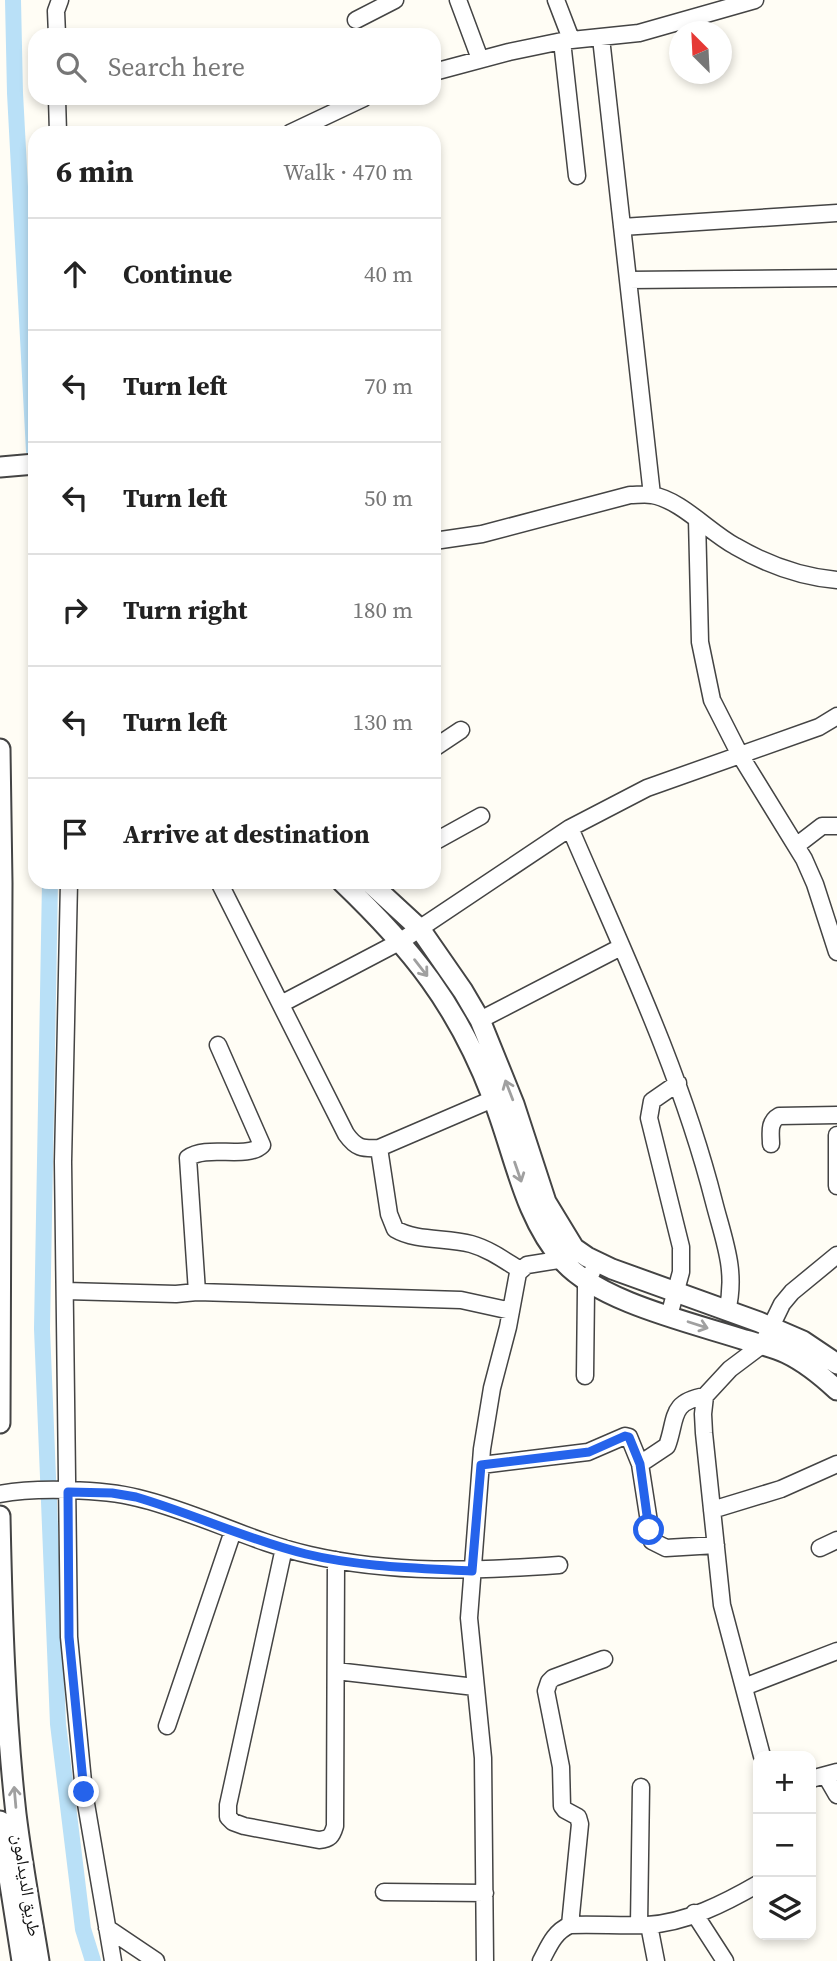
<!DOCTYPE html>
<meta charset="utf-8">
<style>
:root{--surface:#fff;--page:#f6f6f6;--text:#222;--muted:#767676;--line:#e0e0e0}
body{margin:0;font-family:"Source Serif 4","Noto Naskh Arabic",serif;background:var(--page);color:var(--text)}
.controls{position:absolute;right:21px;bottom:21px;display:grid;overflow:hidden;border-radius:14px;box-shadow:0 4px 10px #0003}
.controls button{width:63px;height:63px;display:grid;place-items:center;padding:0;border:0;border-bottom:2px solid var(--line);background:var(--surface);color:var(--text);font:35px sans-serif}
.compass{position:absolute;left:669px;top:21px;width:63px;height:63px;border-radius:50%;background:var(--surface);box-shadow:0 4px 10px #0003;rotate:336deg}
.stop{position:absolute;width:21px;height:21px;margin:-16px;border:5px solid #2563eb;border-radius:50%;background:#fff}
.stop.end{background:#2563eb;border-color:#fff;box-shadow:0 2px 7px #0008}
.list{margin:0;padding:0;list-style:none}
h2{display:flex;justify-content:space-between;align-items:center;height:91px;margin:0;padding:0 28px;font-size:30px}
h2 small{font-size:23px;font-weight:400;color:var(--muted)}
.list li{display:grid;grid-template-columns:46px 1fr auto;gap:21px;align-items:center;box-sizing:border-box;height:112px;padding:0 28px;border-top:2px solid var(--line)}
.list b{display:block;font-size:26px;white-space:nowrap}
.list em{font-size:23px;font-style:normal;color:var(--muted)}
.icon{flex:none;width:38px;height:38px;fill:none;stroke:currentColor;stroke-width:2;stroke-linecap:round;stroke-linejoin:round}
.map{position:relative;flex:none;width:837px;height:1961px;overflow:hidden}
.search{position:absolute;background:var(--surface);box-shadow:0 4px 10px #0003;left:28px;top:28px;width:413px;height:77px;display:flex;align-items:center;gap:18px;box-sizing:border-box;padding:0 24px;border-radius:21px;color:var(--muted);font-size:26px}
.panel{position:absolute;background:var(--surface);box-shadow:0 4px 10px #0003;left:28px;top:126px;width:413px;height:763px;border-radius:21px}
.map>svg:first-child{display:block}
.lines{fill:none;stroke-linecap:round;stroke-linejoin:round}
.canal{stroke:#b9e0f7;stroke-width:16}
.minor-casing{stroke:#444;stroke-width:19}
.tertiary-casing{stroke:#444;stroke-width:23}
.minor{stroke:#fff;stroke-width:16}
.tertiary{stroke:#fff;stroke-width:19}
.oneway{stroke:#a0a0a0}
.route{stroke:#2563eb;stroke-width:9}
.labels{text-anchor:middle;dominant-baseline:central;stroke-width:7;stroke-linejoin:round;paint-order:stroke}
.street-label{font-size:18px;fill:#111;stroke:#fff}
</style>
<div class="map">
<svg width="837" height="1961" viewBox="0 0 837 1961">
<rect width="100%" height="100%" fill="#fffdf5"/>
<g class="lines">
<path class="canal" d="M13 0 15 93 34 451
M50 882 42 1329 58 1724 83 1929 93 1961"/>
<defs>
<path id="minor" d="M458 0 480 59
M556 0 571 39
M356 20 395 0
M57 35 56 11 60 0
M601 38 652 495
M562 41 577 176
M434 72 509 52 562 41 639 33 755 0
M57 98 58 133
M290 133 364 98
M622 227 837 213
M628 280 837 278
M697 519 700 642 712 700 740 755 804 859 815 884 837 952
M434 541 482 534 630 495C637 495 645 494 652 495 681 500 709 532 735 546 766 564 801 577 837 580
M434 748 461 730
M570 828C623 951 681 1072 714 1202 724 1241 737 1271 727 1311
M434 842 481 816
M796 846 822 826H837
M69 882 63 1162 69 1637 84 1792 113 1961
M219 882 346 1134C356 1148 362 1149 379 1148L493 1099
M281 1004 401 941 570 828 647 788 819 727 837 716
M480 1020 621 947
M837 1135V1186
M771 1144C771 1134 768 1122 779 1116L837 1115
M379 1148 389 1214 395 1229C417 1242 447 1237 471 1244 489 1249 504 1260 520 1270
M66 1291 176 1294 197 1292 188 1158C207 1144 247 1160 262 1145L218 1045
M197 1292 461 1300 511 1311
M669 1316 681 1272V1247L649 1118 652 1101 678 1083
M585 1376 586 1290V1282L592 1272
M705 1396C669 1402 677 1419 667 1446L640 1464 652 1541 666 1548 716 1545
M481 1465 588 1452 625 1436 629 1437 640 1464
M0 1494C35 1487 103 1489 138 1498 197 1512 251 1542 310 1555 393 1574 475 1571 559 1565
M712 1510 781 1489 837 1464
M284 1548 228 1805V1817L233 1822 244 1826 319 1840C330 1839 332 1836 335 1826L336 1560
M820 1548 837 1540
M336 1671 475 1687
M744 1687 837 1651
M167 1726 233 1531
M762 1756 722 1605 704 1433 703 1414 705 1396 730 1369 762 1345 782 1304 792 1292 837 1255
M826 1776 837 1795
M811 1779 837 1772
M384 1892 485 1893
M694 1913 725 1961
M570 1925 580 1824 578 1817 565 1810 562 1806 561 1767 546 1691 549 1682 553 1678 604 1659
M639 1925 641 1787
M649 1925 656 1961
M107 1928 156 1961
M485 1961 483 1758 469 1618 482 1449 492 1388 508 1327 518 1273 527 1265 571 1258
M541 1961C549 1946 554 1932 570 1925 596 1924 621 1926 647 1925 686 1923 725 1903 758 1884"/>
<path id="tertiary" d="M0 467 35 464
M0 749 2 883 0 1423
M342 882C412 949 457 1005 492 1096 514 1151 523 1216 563 1261 599 1302 693 1323 745 1340 759 1344 773 1347 786 1353 805 1362 822 1376 837 1390
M369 882 420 929 463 991 480 1020 514 1104 546 1202 574 1248 587 1257 612 1269 759 1322 803 1341 837 1364
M0 1516C2 1615 5 1715 16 1814 22 1863 31 1912 39 1961
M0 1821 22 1961"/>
</defs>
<use href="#minor" class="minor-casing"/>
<use href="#tertiary" class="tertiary-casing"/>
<use href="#minor" class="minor"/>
<use href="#tertiary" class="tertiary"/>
</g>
<defs><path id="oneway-shaft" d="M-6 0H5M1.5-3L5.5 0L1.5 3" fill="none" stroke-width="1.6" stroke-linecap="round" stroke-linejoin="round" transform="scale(1.75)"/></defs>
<g class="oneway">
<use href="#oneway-shaft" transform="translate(421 968) rotate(52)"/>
<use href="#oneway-shaft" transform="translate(509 1090) rotate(-111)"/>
<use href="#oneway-shaft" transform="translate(518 1172) rotate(71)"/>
<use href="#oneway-shaft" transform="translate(698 1325) rotate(18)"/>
<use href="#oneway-shaft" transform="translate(15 1797) rotate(-95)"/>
</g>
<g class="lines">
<path class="route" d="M84 1792 69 1637 68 1492 112 1493 136 1497C194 1514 248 1540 306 1554 360 1567 417 1568 472 1571L481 1465 589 1452 625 1436 629 1437 640 1464 649 1530"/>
</g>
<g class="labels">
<g class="street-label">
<text transform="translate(27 1885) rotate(81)">طريق الديدامون</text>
</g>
</g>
</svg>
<div class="controls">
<button>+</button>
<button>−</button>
<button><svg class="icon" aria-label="layers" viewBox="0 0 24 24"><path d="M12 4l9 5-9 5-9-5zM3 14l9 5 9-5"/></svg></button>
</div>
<svg class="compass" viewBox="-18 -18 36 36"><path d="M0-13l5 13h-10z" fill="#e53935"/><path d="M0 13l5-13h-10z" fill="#767676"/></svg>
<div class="stop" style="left:649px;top:1530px"></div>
<div class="stop end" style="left:84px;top:1792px"></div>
<div class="search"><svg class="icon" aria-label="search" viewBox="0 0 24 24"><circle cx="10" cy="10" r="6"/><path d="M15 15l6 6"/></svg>Search here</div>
<section class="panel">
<h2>6 min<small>Walk · 470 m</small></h2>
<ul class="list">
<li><svg class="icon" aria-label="ahead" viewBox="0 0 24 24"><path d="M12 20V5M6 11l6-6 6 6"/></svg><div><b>Continue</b></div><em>40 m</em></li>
<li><svg class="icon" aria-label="left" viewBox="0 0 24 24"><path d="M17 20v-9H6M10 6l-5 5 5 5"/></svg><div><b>Turn left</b></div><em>70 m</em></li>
<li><svg class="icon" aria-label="left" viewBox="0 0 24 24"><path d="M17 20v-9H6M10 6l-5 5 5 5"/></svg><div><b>Turn left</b></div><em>50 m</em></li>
<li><svg class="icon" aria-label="right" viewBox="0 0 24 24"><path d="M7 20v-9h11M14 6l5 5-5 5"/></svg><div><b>Turn right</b></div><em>180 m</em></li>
<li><svg class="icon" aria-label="left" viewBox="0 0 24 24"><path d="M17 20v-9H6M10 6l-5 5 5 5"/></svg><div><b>Turn left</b></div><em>130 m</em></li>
<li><svg class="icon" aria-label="arrive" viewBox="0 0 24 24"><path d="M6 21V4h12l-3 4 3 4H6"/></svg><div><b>Arrive at destination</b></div></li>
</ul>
</section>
</div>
